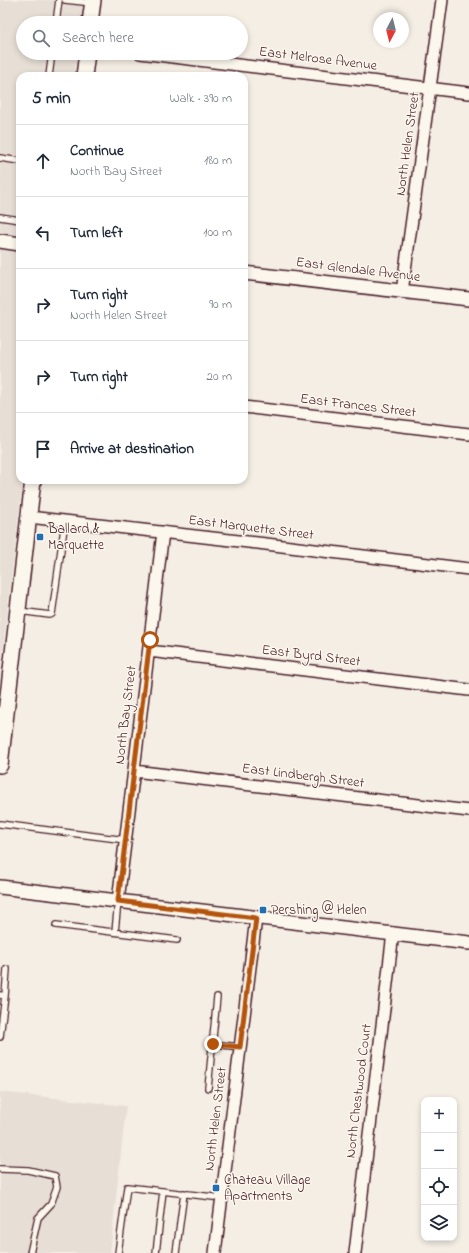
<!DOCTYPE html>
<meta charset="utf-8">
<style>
:root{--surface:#fff;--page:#f2f2f3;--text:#1f2937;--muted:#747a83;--line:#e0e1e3}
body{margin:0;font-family:"Indie Flower",sans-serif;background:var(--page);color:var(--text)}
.controls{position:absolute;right:12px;bottom:12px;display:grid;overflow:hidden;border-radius:8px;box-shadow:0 2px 6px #0003}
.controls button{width:36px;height:36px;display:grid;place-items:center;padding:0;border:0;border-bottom:1px solid var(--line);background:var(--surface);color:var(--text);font:20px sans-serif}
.compass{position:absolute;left:373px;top:12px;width:36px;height:36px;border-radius:50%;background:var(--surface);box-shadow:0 2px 6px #0003;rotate:187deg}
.stop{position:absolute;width:12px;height:12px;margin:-9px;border:3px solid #b45309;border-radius:50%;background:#fff}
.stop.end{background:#b45309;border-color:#fff;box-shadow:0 1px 4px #0008}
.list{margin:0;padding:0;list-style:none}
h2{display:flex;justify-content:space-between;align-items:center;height:52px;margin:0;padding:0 16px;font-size:17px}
h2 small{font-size:13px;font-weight:400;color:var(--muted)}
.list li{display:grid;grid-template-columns:26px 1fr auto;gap:12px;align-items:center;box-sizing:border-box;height:72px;padding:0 16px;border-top:1px solid var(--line)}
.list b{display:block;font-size:15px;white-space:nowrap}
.list p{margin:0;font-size:13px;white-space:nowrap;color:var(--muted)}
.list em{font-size:13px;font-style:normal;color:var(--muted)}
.icon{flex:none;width:22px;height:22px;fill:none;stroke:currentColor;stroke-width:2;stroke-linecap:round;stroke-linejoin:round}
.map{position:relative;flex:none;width:469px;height:1253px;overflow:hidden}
.search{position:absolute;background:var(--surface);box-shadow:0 2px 6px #0003;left:16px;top:16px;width:232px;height:44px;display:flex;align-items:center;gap:10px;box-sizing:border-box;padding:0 14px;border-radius:22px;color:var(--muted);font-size:15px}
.panel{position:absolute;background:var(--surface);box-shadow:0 2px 6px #0003;left:16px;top:72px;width:232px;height:412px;border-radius:12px}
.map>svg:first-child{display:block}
.built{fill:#e7dfd6}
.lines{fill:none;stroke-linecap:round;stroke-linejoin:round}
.service-casing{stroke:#4a1f2b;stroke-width:8}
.minor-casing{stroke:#4a1f2b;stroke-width:14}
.tertiary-casing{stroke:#4a1f2b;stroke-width:16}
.secondary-casing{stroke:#4a1f2b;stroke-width:18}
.service{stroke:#fbf7ec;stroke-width:5.5}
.minor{stroke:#fbf7ec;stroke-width:11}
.tertiary{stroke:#fbf7ec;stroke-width:13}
.secondary{stroke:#fbf7ec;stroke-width:15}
.route{stroke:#b45309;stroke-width:5}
.poi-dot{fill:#1f6fb2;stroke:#fbf7ec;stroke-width:1.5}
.labels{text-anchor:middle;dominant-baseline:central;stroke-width:3;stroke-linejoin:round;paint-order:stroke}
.street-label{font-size:14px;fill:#4a1f2b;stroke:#fbf7ec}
.poi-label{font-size:14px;fill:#4a1f2b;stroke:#fbf7ec;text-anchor:start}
</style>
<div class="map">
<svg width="469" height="1253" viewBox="0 0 469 1253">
<rect width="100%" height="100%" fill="#f4eee4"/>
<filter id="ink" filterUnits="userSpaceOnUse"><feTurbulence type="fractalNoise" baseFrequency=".025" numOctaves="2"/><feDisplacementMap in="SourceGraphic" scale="8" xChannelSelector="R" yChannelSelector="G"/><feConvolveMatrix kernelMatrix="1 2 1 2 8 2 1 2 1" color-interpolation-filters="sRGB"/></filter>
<g filter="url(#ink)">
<path class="built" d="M0 0H85L82 23H23V53H77L74 76H20V480H23L0 672Z
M0 1092 126 1106 110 1253H0Z"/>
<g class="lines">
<defs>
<path id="service" d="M65 0 93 3
M56 23 59 0
M49 76 52 53
M0 158 20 161
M0 217 20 220
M19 611 50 615 52 614 65 521
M0 824 126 840
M56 925 177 940
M115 932 118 901
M0 995 5 996 0 1037
M5 996 7 969
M213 1044 240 1047
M208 1088 217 997
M0 1169 28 1170 55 1176 57 1187 51 1204 38 1218 30 1253
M118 1253 127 1187 222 1198
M156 1253 163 1191
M176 1253 184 1193"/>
<path id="minor" d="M140 53 469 93
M402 292 442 0
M244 407 469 434
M29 517 266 544 469 569
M149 651 469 690
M134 771 469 811
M118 901 163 532
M215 1253 256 918
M355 1253 393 933"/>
<path id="tertiary" d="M0 241 20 244
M244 273 469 299
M0 887 469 943"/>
<path id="secondary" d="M90 23 93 0
M84 76 87 53
M0 765 33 480"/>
</defs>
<use href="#service" class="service-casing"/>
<use href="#minor" class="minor-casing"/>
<use href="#tertiary" class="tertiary-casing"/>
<use href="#secondary" class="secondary-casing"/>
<use href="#service" class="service"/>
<use href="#minor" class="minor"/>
<use href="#tertiary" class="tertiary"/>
<use href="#secondary" class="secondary"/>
</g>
</g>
<g class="lines" filter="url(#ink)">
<path class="route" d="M150 640 118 901 256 918 240 1047 213 1044"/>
</g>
<g class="poi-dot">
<rect x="36" y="533" width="8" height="8" rx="2"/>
<rect x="259" y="906" width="8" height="8" rx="2"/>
<rect x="212" y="1184" width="8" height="8" rx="2"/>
</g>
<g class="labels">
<g class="street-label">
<text transform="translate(318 59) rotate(7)">East Melrose Avenue</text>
<text transform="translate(408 144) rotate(-82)">North Helen Street</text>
<text transform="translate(358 270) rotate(7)">East Glendale Avenue</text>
<text transform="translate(358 406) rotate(7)">East Frances Street</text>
<text transform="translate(251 528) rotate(7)">East Marquette Street</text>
<text transform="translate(311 656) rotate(7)">East Byrd Street</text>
<text transform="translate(126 715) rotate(-83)">North Bay Street</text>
<text transform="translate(303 776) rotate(7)">East Lindbergh Street</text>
<text transform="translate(359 1091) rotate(-83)">North Chestwood Court</text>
<text transform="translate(216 1119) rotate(-83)">North Helen Street</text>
</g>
<g class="poi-label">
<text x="48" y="529">Ballard &amp;<tspan x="48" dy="16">Marquette</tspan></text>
<text x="271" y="910">Pershing @ Helen</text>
<text x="224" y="1180">Chateau Village<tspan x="224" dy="16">Apartments</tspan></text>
</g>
</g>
</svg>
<div class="controls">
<button>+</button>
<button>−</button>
<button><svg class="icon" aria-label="locate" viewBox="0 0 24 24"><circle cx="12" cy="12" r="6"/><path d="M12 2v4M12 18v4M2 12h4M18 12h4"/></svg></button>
<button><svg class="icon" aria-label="layers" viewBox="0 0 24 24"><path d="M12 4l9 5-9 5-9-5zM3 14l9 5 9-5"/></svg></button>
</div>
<svg class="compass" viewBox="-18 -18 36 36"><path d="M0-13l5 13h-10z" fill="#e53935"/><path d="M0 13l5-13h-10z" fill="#747a83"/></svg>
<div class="stop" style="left:150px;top:640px"></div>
<div class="stop end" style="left:213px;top:1044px"></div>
<div class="search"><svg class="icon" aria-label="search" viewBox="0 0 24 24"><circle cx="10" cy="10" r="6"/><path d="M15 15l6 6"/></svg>Search here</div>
<section class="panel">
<h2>5 min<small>Walk · 390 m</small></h2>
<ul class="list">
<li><svg class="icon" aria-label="ahead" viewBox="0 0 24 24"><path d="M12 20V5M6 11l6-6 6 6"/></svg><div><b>Continue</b><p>North Bay Street</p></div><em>180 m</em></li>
<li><svg class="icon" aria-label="left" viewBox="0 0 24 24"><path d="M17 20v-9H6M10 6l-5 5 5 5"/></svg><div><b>Turn left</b></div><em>100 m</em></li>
<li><svg class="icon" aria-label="right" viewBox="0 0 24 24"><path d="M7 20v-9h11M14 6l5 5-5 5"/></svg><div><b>Turn right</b><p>North Helen Street</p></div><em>90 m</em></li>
<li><svg class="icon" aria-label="right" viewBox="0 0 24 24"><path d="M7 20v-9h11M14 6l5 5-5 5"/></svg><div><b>Turn right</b></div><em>20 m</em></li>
<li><svg class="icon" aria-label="arrive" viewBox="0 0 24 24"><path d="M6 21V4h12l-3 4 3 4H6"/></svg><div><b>Arrive at destination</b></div></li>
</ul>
</section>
</div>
